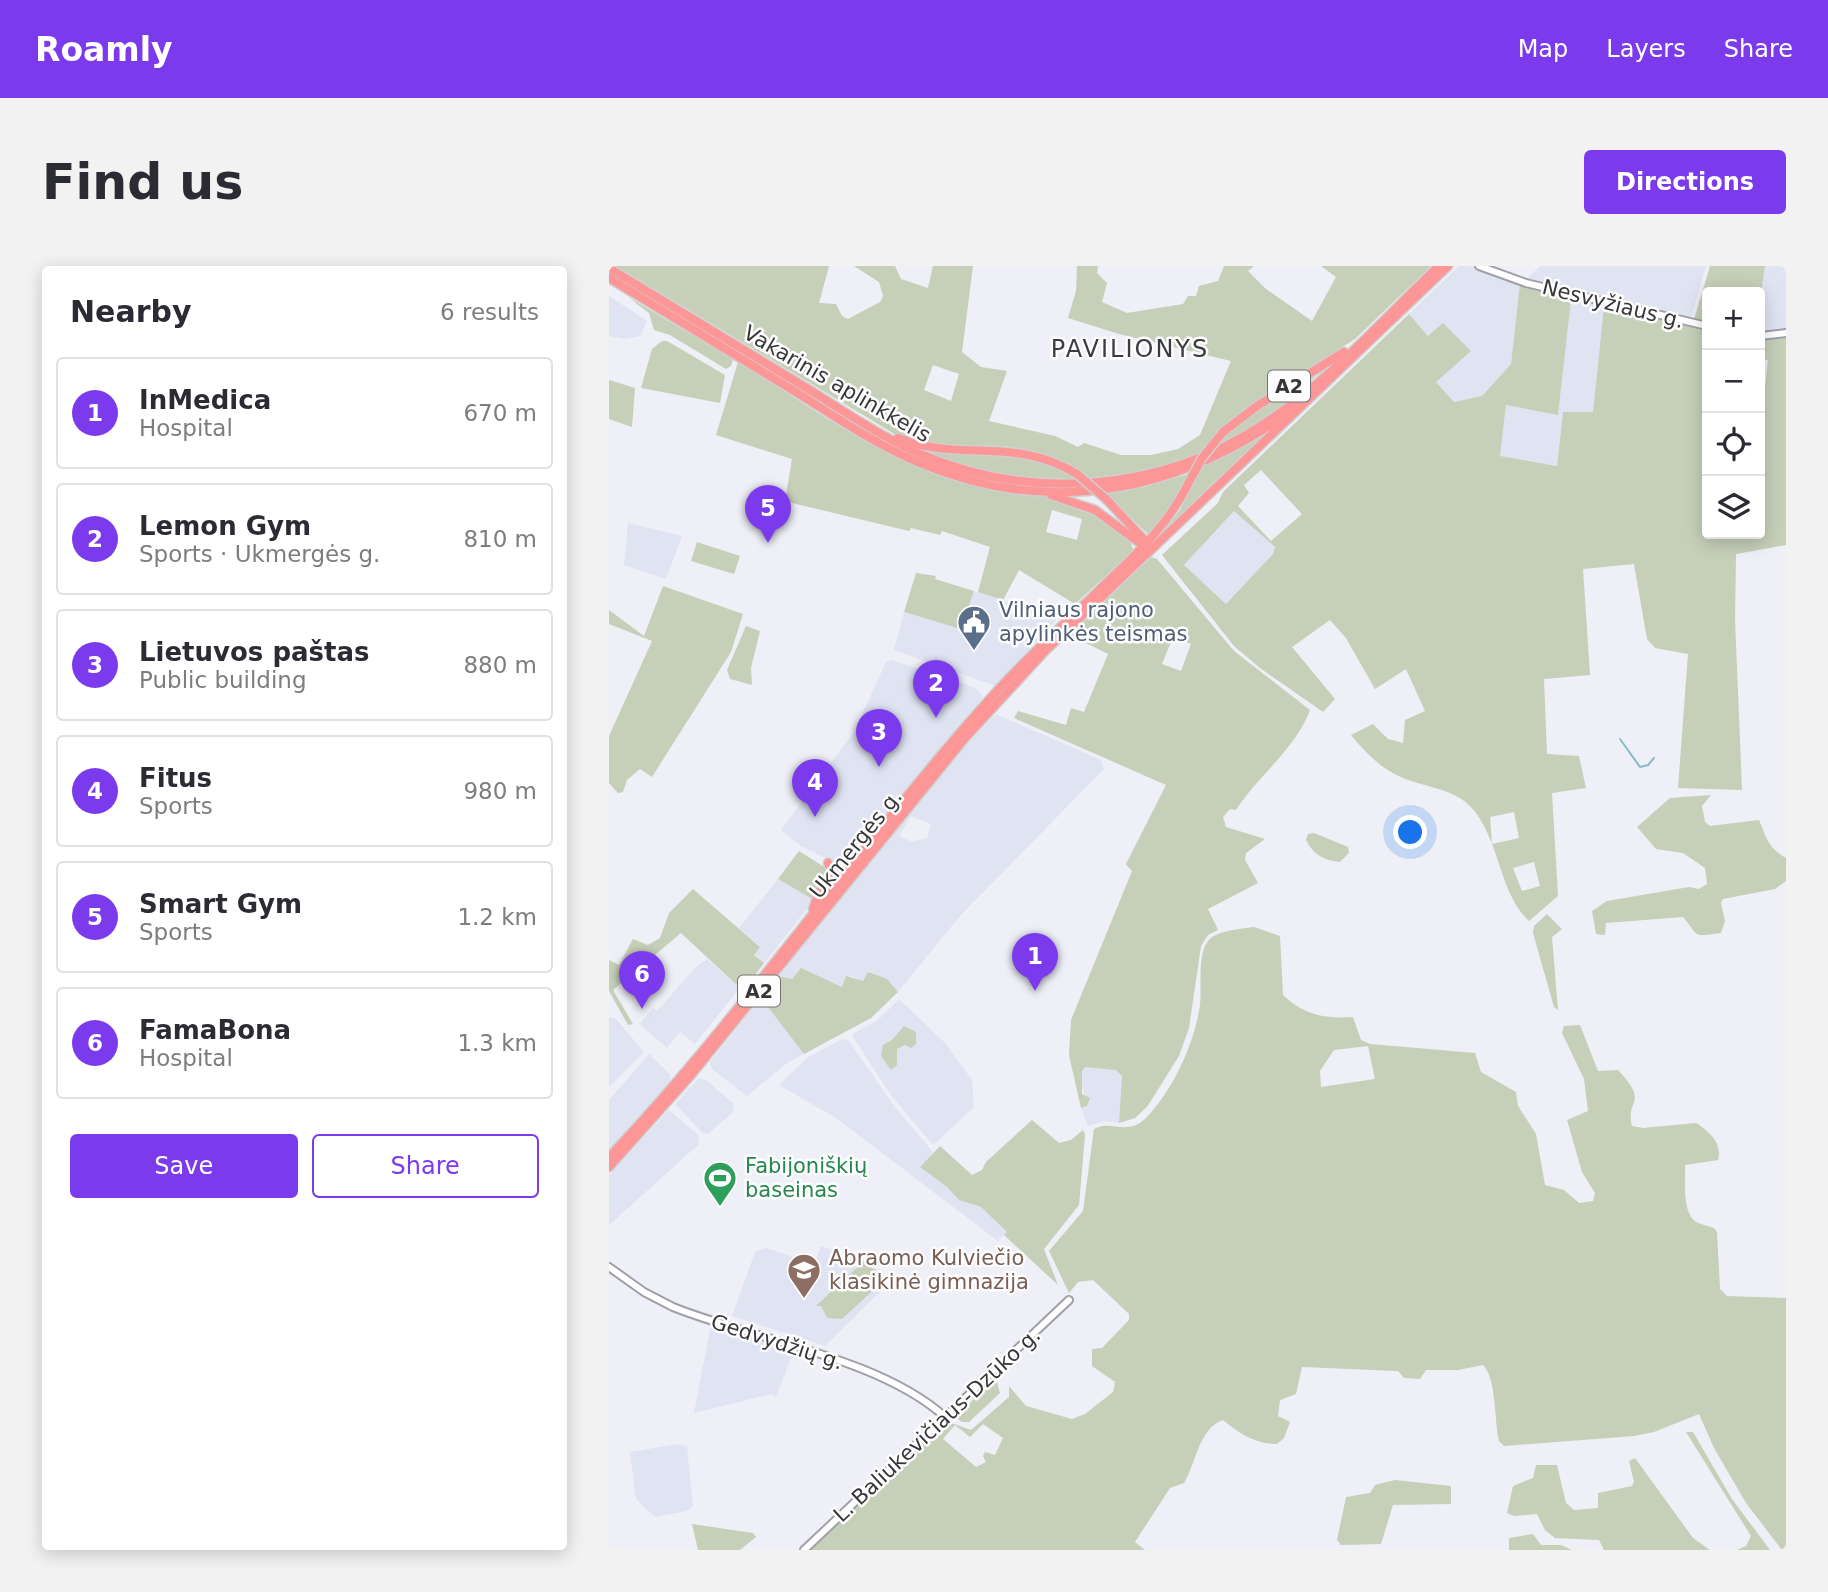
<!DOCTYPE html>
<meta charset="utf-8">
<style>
:root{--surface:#fff;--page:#f2f2f3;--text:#2b2b33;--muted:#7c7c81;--line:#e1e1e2;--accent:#7c3aed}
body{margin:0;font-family:"DejaVu Sans",sans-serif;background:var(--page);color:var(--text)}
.controls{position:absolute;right:21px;top:21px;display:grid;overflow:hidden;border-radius:7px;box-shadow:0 4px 18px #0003}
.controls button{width:63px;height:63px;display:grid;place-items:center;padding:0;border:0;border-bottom:2px solid var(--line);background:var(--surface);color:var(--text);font:35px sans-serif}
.you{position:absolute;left:802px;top:567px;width:24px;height:24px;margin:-18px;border:5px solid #fff;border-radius:50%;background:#1a73e8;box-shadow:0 0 0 10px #1a73e833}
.badge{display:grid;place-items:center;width:46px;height:46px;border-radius:50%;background:var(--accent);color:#fff;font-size:23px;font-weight:700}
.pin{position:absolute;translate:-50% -58px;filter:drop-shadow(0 2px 4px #0008)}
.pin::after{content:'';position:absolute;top:37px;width:24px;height:21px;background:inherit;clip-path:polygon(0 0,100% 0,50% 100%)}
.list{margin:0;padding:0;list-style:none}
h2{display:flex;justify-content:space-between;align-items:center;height:91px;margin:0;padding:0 28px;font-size:30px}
h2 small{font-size:23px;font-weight:400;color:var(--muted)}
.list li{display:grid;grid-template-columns:46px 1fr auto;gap:21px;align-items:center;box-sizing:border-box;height:112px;margin:0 14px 14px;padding:0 14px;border:2px solid var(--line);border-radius:7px}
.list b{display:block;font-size:26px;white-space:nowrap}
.list p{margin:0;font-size:23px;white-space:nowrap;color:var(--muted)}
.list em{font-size:23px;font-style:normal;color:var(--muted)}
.actions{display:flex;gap:14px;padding:21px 28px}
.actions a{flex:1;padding:16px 0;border:2px solid var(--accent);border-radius:7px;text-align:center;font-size:24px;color:var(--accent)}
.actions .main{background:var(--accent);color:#fff}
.icon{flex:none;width:38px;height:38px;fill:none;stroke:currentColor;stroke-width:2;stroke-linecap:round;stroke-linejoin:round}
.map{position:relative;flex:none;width:1177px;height:1284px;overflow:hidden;border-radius:7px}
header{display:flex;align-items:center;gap:42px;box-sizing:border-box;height:98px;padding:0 35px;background:var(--accent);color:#fff}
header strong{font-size:33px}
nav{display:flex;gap:38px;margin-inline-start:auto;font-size:24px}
.intro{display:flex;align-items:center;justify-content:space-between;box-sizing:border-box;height:168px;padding:0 42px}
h1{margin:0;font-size:49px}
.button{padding:18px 32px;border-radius:7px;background:var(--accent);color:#fff;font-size:24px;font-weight:700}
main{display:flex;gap:42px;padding:0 42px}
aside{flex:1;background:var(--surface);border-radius:7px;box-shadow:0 4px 18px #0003}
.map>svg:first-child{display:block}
.built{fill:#e0e3f2;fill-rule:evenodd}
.green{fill:#c6cfb8;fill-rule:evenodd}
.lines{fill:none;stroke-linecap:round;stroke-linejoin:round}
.stream{stroke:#8cb9c9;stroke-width:2}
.secondary-casing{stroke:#9fa0a7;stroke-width:10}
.highway-casing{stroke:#cfcfcf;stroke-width:11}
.secondary{stroke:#fff;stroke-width:6}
.highway{stroke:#fc9697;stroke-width:8}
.highway-bridge-casing{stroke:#cfcfcf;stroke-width:11;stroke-linecap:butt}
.highway-bridge{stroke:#fc9697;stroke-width:8}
.labels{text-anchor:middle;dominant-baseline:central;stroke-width:5;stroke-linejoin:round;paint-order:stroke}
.shield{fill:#fdfdfe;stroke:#727274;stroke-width:2}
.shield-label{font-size:19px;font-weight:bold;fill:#363639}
.street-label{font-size:21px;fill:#363639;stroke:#fdfdfe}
.service-label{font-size:21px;fill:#4e5e75;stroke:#fdfdfe;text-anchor:start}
.leisure-label{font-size:21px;fill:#27864d;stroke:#fdfdfe;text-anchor:start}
.education-label{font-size:21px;fill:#785e54;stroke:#fdfdfe;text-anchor:start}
.quarter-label{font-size:24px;letter-spacing:2px;fill:#3a3b41;stroke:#fdfdfe}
</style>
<header>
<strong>Roamly</strong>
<nav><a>Map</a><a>Layers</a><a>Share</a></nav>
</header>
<div class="intro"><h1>Find us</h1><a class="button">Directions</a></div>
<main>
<aside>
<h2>Nearby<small>6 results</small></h2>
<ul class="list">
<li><span class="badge">1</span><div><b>InMedica</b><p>Hospital</p></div><em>670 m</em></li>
<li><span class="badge">2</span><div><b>Lemon Gym</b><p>Sports · Ukmergės g.</p></div><em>810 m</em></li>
<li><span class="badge">3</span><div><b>Lietuvos paštas</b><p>Public building</p></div><em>880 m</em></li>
<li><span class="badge">4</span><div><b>Fitus</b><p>Sports</p></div><em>980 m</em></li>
<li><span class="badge">5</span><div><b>Smart Gym</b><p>Sports</p></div><em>1.2 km</em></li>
<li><span class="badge">6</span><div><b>FamaBona</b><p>Hospital</p></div><em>1.3 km</em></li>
</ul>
<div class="actions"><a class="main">Save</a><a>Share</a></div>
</aside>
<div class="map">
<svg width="1177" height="1284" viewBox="0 0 1177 1284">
<rect width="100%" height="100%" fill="#eeeff7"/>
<path class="built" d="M850 0H863L911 17 902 98 873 130 845 136 826 115 861 85 834 58 819 70 800 48Z
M931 0H1097L1081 54 917 14Z
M1156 0H1177V64L1151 66V34Z
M0 30 38 55 31 70 16 73 0 70Z
M962 33 995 40 984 146H954L948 200 891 191 897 139 949 148Z
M626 244 666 281 664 288 617 338 575 299Z
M19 257 73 270 57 313 15 299Z
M365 325 449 352 387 420 285 384 295 346 352 363Z
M282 394 346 414 368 423 374 431 238 598 233 600 192 580 172 564 245 466 277 396Z
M387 448 492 494 495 503 350 651 289 726 282 717 259 706 254 716 240 709 233 721 192 703 183 713 169 710 348 488ZM302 550 322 558 318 572 303 576 290 570Z
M169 613 205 634 155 697 145 688 151 680 130 662Z
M98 693 131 722 86 778 71 766 58 782 30 758 44 742 48 745 86 702Z
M152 732 195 788 178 797 138 830 103 803 101 796Z
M290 733 336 777 363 814 365 841 324 879 281 828 244 771 245 767 268 755Z
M0 751 7 753 35 786 0 821Z
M233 773 240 775 285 840 324 886 312 901 338 921 350 934 372 941 398 966 389 975 227 852 170 819 199 791Z
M40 788 61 808 62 815 0 885V834Z
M482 800 508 804 513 810 510 857 495 855 479 860 472 842 478 840 472 813 476 801Z
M90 812 97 814 125 838 124 846 99 868 94 867 66 838Z
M60 844 89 869 90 878 0 959V909Z
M212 980 262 996 278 1019 216 1080 123 1050 146 986 157 982 205 998Z
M102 1058 185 1084 167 1131 162 1128 85 1147Z
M69 1178 78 1180 84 1240 78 1245 46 1251 27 1233 21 1186Z"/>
<path class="green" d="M7 0H220L210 37 227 38 233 50 239 53 271 36 274 30 270 16 245 0H286L292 13 319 22 324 0H364L353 86 372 101 398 105 380 155 446 170 469 181 475 177 512 189H542L569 183 591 169 622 95 510 68 459 52 467 25 468 0H489L488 7 498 17 493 36 518 47 574 38 579 30H587L590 20 609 15 615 0H645L639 5 657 23 703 55 727 11 712 0H822L746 73 634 144 603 172 591 188 540 204 481 214 457 198 421 184 394 180 322 179 287 169ZM324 99 350 108 342 135 315 124Z
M1101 0H1156L1151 34V26H1098V57L1085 53Z
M911 17 1098 62V268H1151V163L1159 94 1151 93V72L1177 70V279L1127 288 1126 354 1133 524 1069 522 1079 388 1046 382 1038 373 1025 298 974 303 981 409 935 413 938 488 970 490 977 522 943 527 949 630 920 655C889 626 891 571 861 540 843 522 814 521 792 511 772 503 755 485 742 469L764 458 779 473 794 477 796 454 816 445 797 403 766 423 737 372 721 354 683 381 726 433 714 446 651 402 625 380 553 289 609 237 614 226 800 48 819 70 834 57 862 85 827 116 845 136 873 130 902 98ZM962 34 995 40 984 146H954L948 200 891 190 897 139 949 149ZM652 204 693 248 662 275 629 240 640 227 635 219ZM625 245 666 281 664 288 617 338 575 299ZM905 546 910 572 883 578 881 551ZM925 596 931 620 913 625 904 602Z
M19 31 124 93 122 100 117 103 61 69 45 64 40 47Z
M53 75H58L116 109 111 137 32 122 43 83Z
M129 96C194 136 260 185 333 210 382 227 437 223 483 247 496 254 524 269 524 285L466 338 410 304 394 334 369 326 381 281 333 265 331 269 302 262 300 265 179 236 176 244 165 242 167 234 176 235 183 193 107 169ZM443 244 473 253 468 274 437 266Z
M718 100 666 147 604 182C635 147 679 124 718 100Z
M0 114 26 122 23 161 0 153Z
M657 169 551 270 571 244 590 203Z
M307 183C360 192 424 177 469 215 412 217 360 203 307 183Z
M580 208 557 250 540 269 495 227 537 220Z
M88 276 131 290 125 308 82 295Z
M542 291 548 293 625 385 701 444C687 482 649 510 627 544L621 543 614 551 617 561 656 573 637 587 636 594 649 617 599 643 609 664 599 669 592 680 580 762 570 790 538 841 526 852 510 857 513 810 507 804 476 801 473 806V828L481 832 478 840 472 842 460 789 462 754 523 605 517 598 557 519 405 452 409 445 457 459 462 442 475 446 499 388 461 369ZM564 371 582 378 572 405 553 398Z
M307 307 327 310 326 313 365 325 352 363 295 346Z
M54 320 134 348 122 386 43 511 31 503 18 514 14 526 9 527 0 517V470L43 375 0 358V344L35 370Z
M137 360 151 365 142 402 143 419 121 413 118 404Z
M1102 529 1093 540 1096 556 1101 560 1150 554C1157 571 1159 582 1177 592V615L1166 623 1114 633 1112 637 1116 655 1112 667C1082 671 1091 671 1074 651L997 657 996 669 987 668 983 645 998 635 1080 621 1090 623 1098 618 1096 602 1074 587 1047 583 1028 561 1061 532Z
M705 567 739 581 740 587 731 596C714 594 705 589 697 574L699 568Z
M190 585 220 604 205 634 169 613Z
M84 623 151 681 145 689 155 697 132 728 128 726 131 722 72 667 4 724 24 758 19 759 0 725V694L10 699 24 673 39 679 51 672 60 647Z
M938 648 953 663 943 671 949 744 945 741 924 667 925 660Z
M645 661 671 670 674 729C695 749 716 753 744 751L752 774 761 778 866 787 872 806 907 826 909 840 927 868 936 919 955 924 970 937 984 935 986 927 973 906 958 854 979 845 975 813 953 767 955 760 971 759 989 805 1009 804C1041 838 1016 832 1023 860L1034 862 1087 857C1100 865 1114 878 1109 894L1076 899C1077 915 1072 949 1089 957 1094 959 1100 960 1105 962L1108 966 1111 1023 1118 1030 1177 1032V1284H1173L1137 1237 1105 1182 1090 1148 1045 1166 1025 1170 895 1180 890 1175C885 1155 888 1113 874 1099L849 1104H817L811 1113 795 1112 789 1105 693 1101 687 1128 671 1134 669 1150 681 1156 675 1172 668 1178C646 1178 631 1168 614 1154 590 1162 587 1197 575 1217L561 1222 526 1276 536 1284H200L337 1155 362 1164 400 1131V1120L417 1140 463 1153 476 1148 504 1126 506 1116 483 1100V1083L493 1082 520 1054V1048L484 1014 469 1016 460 1027 440 985 474 945 485 863C503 853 519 872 539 850 565 822 586 776 591 739 593 721 588 689 599 675 608 664 632 663 645 661ZM759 780 766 813 712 821 711 805 725 784ZM374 1158 394 1172 386 1189 376 1186 374 1190 377 1196 367 1201 334 1173 346 1159 361 1171Z
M192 702 233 721 237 710 254 715 259 706 278 713 289 726 262 752 195 788 152 732 169 710 183 713Z
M295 760 307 766V778L302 782 296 779 288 783V799L282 804 272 790 274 779 283 774Z
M423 854 450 877 462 874 474 864 476 869 470 939 435 983 449 1019 395 969 398 966 372 941 350 934 338 921 311 901 331 880 363 909 373 904 377 896Z
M256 994V999L267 1004 270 1016H273L233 1053 218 1052 212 1040H207Z
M388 1116 391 1127 360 1156H353L346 1151 381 1118Z
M1077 1166H1084L1123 1233 1161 1284H1128L1137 1280 1142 1270Z
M1026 1192 1084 1272 1101 1284H995L990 1274 946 1272 936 1264 928 1248 905 1250 898 1247 904 1220 924 1212 927 1199H948L957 1237 965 1244 989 1242V1227L1023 1220 1025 1216 1020 1195Z
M786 1214 842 1220V1238L784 1239 772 1278 732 1279 728 1274 737 1231 761 1227 766 1219Z
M83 1258 144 1267 147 1271 131 1284H89Z
M924 1268 932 1279H952L963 1284H900V1272Z"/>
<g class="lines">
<path class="stream" d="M1011 473 1031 501 1039 499 1045 492"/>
<defs>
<path id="secondary" d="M870 0 917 17 1098 60
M1151 70 1177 67
M0 1001 35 1026 64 1041C146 1074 271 1092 336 1151
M195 1284 460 1034"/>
<path id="highway" d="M0 2C62 40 124 77 186 115 226 139 266 168 309 187 421 236 550 226 653 159 719 117 773 54 830 0
M0 12C61 49 121 86 182 123 224 149 265 178 311 197 445 253 572 225 686 142
M614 166 648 140 735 86
M289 172C353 197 403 169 468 208
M442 229 486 244 539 283
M498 234 541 280
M204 643 210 626 224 606 219 597
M0 891C133 750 243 589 371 444 408 401 450 363 490 324 524 291 557 262 578 220
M0 901 82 809 356 472 436 385 839 0"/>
</defs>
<use href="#secondary" class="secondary-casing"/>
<use href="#highway" class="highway-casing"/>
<use href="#secondary" class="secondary"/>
<use href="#highway" class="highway"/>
<defs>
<path id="highway-bridge" d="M468 208 498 234
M578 220 593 192 614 166"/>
</defs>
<use href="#highway-bridge" class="highway-bridge-casing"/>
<use href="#highway-bridge" class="highway-bridge"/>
</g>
<defs>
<symbol id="civic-pin" viewBox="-11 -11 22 30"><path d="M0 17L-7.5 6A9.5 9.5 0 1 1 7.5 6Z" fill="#5c6f8a" stroke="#fdfdfe"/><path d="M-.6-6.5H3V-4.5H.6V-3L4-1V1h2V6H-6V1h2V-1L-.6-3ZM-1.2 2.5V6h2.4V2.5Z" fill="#fff"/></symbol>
<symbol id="stadium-pin" viewBox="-11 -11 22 30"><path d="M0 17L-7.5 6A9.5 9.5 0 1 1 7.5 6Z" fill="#2e9e5b" stroke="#fdfdfe"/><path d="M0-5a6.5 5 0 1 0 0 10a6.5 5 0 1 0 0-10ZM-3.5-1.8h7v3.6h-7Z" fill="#fff"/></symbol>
<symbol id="school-pin" viewBox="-11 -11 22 30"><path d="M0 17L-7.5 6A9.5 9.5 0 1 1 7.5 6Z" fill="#8d6e63" stroke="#fdfdfe"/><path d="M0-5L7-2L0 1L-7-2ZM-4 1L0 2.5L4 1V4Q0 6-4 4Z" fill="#fff"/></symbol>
</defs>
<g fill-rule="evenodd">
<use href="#civic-pin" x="346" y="337" width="38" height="52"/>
<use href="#stadium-pin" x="92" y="893" width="38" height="52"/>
<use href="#school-pin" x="176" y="985" width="38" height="52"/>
</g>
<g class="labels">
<g class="shield">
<rect x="659" y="104.5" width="42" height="31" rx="5"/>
<rect x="129" y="709.5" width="42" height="31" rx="5"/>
</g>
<g class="shield-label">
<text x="680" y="120">A2</text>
<text x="150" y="725">A2</text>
</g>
<g class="street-label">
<text transform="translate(1004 38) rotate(14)">Nesvyžiaus g.</text>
<text transform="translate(228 118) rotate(30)">Vakarinis aplinkkelis</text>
<text transform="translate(247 578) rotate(-51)">Ukmergės g.</text>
<text transform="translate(168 1076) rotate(18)">Gedvydžių g.</text>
<text transform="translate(328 1159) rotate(-43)">L. Baliukevičiaus-Dzūko g.</text>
</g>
<g class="service-label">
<text x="390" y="344">Vilniaus rajono<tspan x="390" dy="24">apylinkės teismas</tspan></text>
</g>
<g class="leisure-label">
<text x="136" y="900">Fabijoniškių<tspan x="136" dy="24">baseinas</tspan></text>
</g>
<g class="education-label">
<text x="220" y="992">Abraomo Kulviečio<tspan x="220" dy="24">klasikinė gimnazija</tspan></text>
</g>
<g class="quarter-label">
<text x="521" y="83">PAVILIONYS</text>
</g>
</g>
</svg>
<div class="controls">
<button>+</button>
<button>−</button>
<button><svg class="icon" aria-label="locate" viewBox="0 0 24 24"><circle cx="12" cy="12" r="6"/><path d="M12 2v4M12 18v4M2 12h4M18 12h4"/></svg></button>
<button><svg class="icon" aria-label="layers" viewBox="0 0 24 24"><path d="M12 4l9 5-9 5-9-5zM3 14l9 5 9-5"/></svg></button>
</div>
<div class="you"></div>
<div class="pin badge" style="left:426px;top:725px">1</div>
<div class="pin badge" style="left:327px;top:452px">2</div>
<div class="pin badge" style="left:270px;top:501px">3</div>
<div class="pin badge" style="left:206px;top:551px">4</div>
<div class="pin badge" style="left:159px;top:277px">5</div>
<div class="pin badge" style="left:33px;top:743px">6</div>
</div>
</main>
